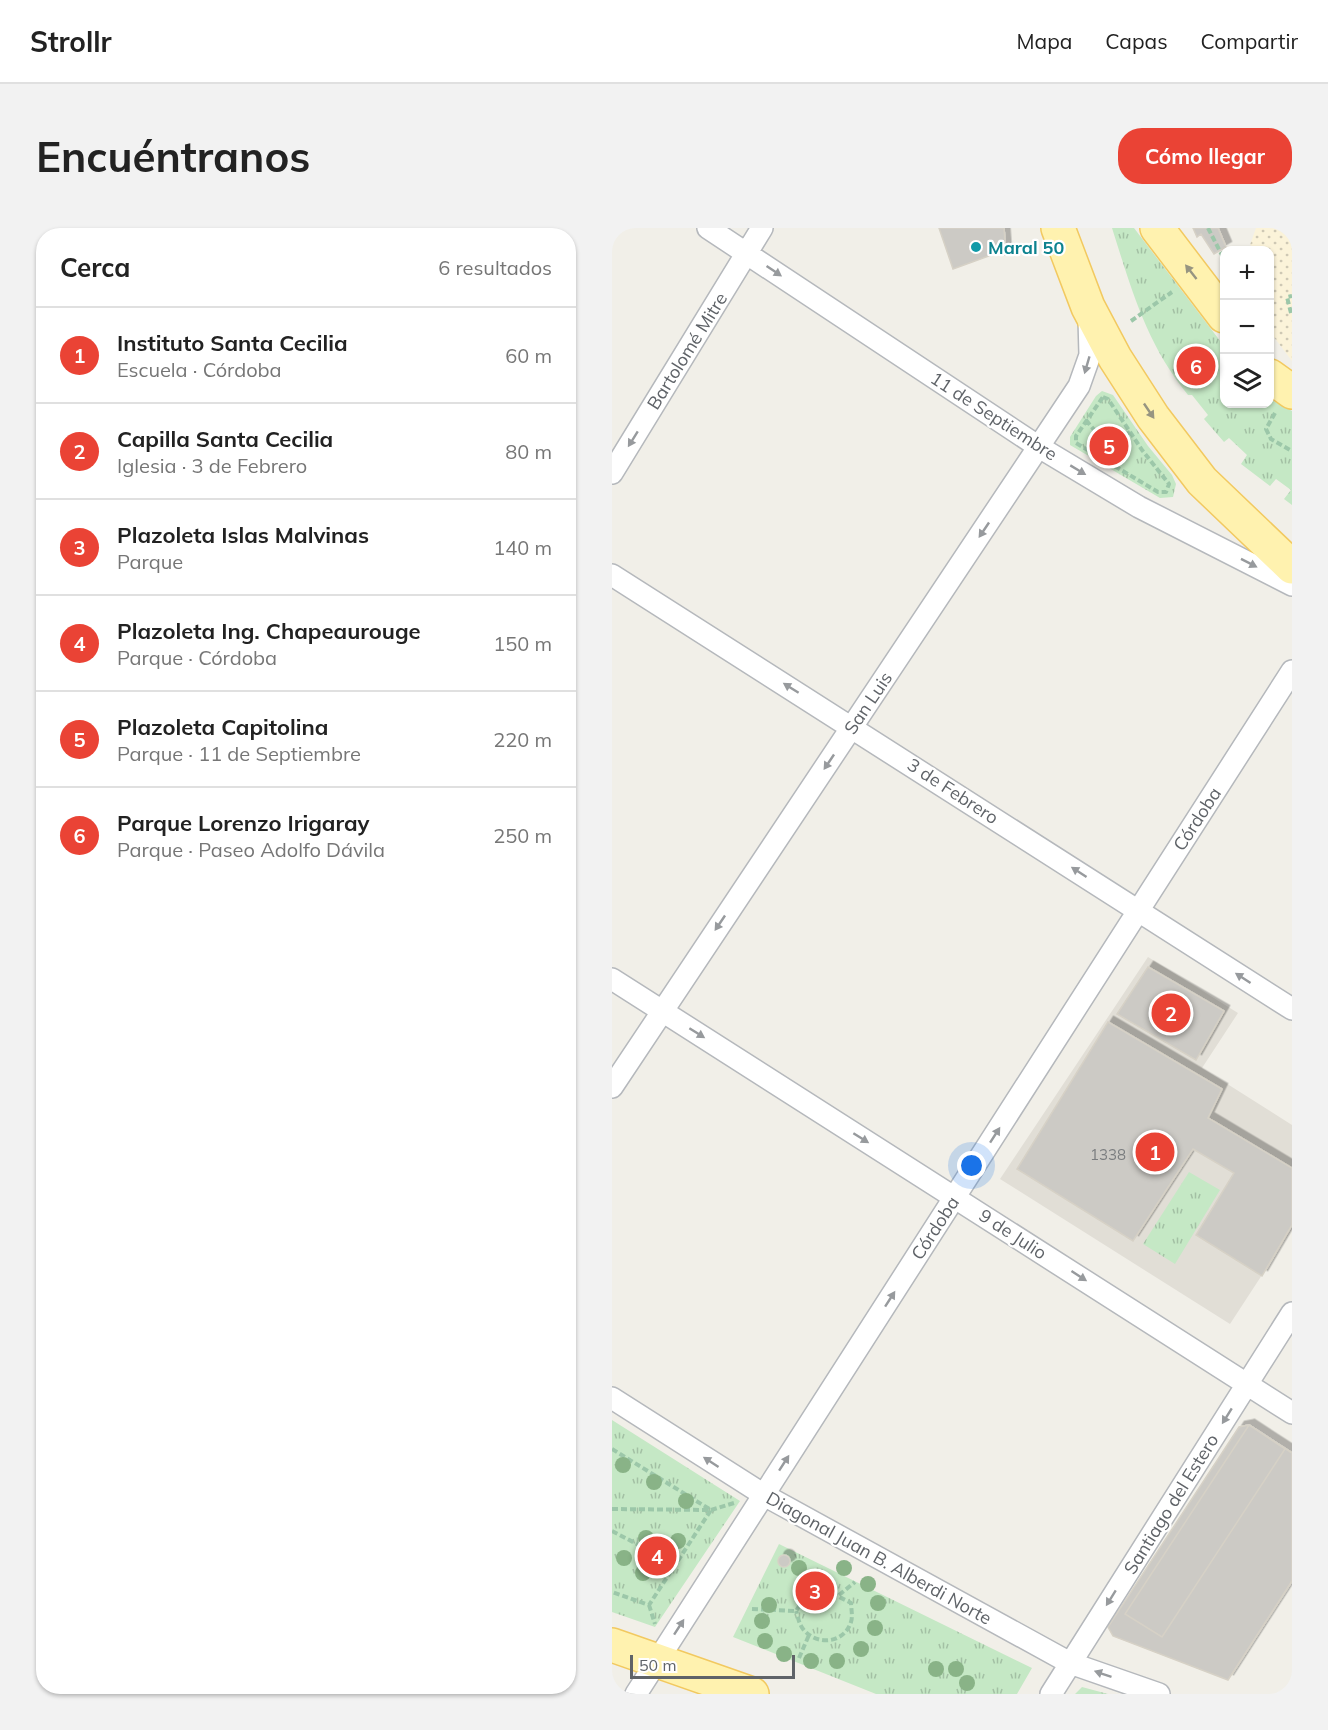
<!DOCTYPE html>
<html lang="es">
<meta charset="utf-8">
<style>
:root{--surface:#fff;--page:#f2f2f2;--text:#222;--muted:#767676;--line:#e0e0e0;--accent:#ea4335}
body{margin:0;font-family:Mulish,sans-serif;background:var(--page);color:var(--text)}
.controls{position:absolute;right:18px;top:18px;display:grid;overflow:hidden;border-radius:12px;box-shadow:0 2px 4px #0004}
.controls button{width:54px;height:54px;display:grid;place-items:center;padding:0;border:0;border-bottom:2px solid var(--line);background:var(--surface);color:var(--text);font:30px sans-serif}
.scale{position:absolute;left:18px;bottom:15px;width:165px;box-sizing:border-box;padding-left:6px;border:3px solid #5f6368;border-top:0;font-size:16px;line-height:21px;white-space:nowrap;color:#5f6368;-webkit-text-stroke:4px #fff;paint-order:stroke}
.you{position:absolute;left:360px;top:938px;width:21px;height:21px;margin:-15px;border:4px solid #fff;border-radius:50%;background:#1a73e8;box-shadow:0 0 0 9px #1a73e833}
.badge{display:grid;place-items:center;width:39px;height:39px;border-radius:50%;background:var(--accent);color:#fff;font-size:20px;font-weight:700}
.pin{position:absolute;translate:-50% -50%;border:3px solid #fff;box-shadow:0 2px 6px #0006}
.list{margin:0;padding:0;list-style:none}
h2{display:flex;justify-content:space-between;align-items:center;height:78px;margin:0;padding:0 24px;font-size:26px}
h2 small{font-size:20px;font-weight:400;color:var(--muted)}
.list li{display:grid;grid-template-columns:39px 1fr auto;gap:18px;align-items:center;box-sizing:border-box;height:96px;padding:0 24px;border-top:2px solid var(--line)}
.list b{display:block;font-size:22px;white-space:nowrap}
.list p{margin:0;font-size:20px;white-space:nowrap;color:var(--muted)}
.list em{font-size:20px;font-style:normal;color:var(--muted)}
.icon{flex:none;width:33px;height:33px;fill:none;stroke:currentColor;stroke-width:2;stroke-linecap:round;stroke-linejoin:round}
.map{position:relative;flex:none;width:680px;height:1466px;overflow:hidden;border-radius:24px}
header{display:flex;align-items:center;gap:36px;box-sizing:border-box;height:84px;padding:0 30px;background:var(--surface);border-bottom:2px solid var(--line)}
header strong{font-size:28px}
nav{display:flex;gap:33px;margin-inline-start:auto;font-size:21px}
.intro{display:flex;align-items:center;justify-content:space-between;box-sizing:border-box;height:144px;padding:0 36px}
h1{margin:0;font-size:42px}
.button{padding:15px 27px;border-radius:24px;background:var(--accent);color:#fff;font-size:21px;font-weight:700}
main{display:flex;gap:36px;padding:0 36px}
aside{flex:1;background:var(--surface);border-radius:24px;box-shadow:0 2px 4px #0004}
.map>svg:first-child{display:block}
.education{fill:#e1ded6}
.sand{fill:url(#sand-dots)}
.park{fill:url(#park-tufts)}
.building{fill:#cccac5;stroke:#d6d1c6;stroke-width:1.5;filter:url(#shadow)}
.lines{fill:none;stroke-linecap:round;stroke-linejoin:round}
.street-casing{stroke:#b5b8bc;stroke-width:24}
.primary-casing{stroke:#f2c960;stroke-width:36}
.path{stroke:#9cc7a9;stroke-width:4;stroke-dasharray:6 3;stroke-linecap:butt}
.street{stroke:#fff;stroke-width:21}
.primary{stroke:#fff2af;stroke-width:33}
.tree{fill:#89b387}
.oneway{fill:#979a9d}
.oneway2{fill:#979581}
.culture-dot{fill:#0f9aa8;stroke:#fff;stroke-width:2}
.labels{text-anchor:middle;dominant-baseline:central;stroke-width:4.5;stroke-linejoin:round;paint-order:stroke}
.number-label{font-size:15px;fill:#7a7d7f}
.culture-label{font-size:18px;font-weight:bold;fill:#0d838f;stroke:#fff;text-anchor:start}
.street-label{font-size:18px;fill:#5f6368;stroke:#fff}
</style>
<header>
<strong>Strollr</strong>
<nav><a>Mapa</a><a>Capas</a><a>Compartir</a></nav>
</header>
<div class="intro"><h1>Encuéntranos</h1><a class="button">Cómo llegar</a></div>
<main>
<aside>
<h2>Cerca<small>6 resultados</small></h2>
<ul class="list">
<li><span class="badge">1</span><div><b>Instituto Santa Cecilia</b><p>Escuela · Córdoba</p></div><em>60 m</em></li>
<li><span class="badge">2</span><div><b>Capilla Santa Cecilia</b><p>Iglesia · 3 de Febrero</p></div><em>80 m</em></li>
<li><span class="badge">3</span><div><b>Plazoleta Islas Malvinas</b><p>Parque</p></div><em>140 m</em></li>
<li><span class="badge">4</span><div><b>Plazoleta Ing. Chapeaurouge</b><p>Parque · Córdoba</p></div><em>150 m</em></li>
<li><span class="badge">5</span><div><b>Plazoleta Capitolina</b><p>Parque · 11 de Septiembre</p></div><em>220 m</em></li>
<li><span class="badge">6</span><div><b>Parque Lorenzo Irigaray</b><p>Parque · Paseo Adolfo Dávila</p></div><em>250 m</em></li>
</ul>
</aside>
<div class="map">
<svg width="680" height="1466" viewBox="0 0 680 1466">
<defs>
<pattern id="sand-dots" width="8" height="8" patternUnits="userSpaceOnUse" patternTransform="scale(1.5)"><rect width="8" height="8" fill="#fbf3d9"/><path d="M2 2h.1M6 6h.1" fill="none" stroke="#cec8b4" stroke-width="1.8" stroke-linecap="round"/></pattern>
<pattern id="park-tufts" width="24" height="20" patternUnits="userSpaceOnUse" patternTransform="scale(1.5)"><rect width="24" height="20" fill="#c5e8c5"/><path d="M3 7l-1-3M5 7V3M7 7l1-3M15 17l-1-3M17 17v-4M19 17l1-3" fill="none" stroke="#a3c0a4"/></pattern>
<filter id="shadow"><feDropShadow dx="5.5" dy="-5.5" stdDeviation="0" flood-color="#0004"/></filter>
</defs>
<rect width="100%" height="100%" fill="#f1efe8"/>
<path class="education" d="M536 729 626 785 590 840 680 897V1001L618 1096 388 951Z"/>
<path class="sand" d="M644 0H680V133L658 104V22H648L638 17Z"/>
<path class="park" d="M500 0H522L612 118V176H658V171L680 183V277L672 271 679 262 664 251 658 258 629 236 635 227 617 210 612 214 592 191 596 187 580 167H576C534 115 520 63 500 0Z
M490 163 501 167 536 218 560 247 564 256 561 269 548 270 458 217V209L484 168Z
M577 944 608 962 563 1036 531 1016Z
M0 1192 128 1273 43 1399 0 1384Z
M167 1316 420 1440 405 1466H264L121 1409Z
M470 1459 496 1466H463Z"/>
<path class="building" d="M327 0H392L394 27 385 25 341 41Z
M581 0H606L614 19 602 26 589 6 585 9Z
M536 739 612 783 584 832 505 786Z
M496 794 610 861 596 890 680 940V997L650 1048 584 1007 622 945 581 921 521 1013 405 941Z
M637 1197 680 1225V1353L616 1452 501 1408 496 1399 627 1199Z
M637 1197 673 1221 550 1409 513 1386Z
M166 1333a6 6 0 1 1 12 0a6 6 0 1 1-12 0Z"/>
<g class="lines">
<defs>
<path id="street" d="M96 0 427 219 527 279 680 357
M0 245 150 0
M0 347 680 781
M0 751 680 1185
M0 859 467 158 478 127 477 91
M0 1170 152 1267 458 1435 547 1466
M24 1466 680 443
M439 1466 680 1085"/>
<path id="primary" d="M446 0 476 79 503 130 541 189 590 253 680 339
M545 0 612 88
M658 148 680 164
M0 1417 140 1466"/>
</defs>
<use href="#street" class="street-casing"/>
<use href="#primary" class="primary-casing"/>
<path class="path" d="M596 0 612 31
M678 0 680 6
M679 85 675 69 680 68
M519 93 560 64
M491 169 496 171 530 222 557 256 554 264H546L464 215V208Z
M663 185 654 201 659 211 680 223
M474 192 492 214
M506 211 518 204
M501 225 502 237
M0 1221 99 1282 37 1377 0 1364
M0 1281 99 1282 122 1275
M0 1303 63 1336
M227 1367 243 1354
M37 1377 43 1396
M140 1381 184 1383 194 1368 212 1361 239 1375C239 1380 241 1388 239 1394 232 1416 204 1418 191 1401 187 1396 186 1389 184 1383
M187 1430 197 1407"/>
<use href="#street" class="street"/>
<use href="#primary" class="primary"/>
</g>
<g class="tree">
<circle cx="11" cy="1237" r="8"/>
<circle cx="42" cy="1254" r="8"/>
<circle cx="74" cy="1273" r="8"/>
<circle cx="34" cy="1310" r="8"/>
<circle cx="66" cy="1313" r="8"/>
<circle cx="12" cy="1330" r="8"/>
<circle cx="187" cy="1340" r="8"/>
<circle cx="232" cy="1340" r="8"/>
<circle cx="31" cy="1345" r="8"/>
<circle cx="256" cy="1356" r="8"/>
<circle cx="266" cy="1375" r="8"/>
<circle cx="157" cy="1377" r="8"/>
<circle cx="150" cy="1393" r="8"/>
<circle cx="263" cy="1400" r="8"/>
<circle cx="153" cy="1413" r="8"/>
<circle cx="249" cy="1421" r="8"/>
<circle cx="172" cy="1426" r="8"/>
<circle cx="199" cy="1433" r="8"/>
<circle cx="225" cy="1433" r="8"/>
<circle cx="324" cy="1441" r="8"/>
<circle cx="344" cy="1441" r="8"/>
<circle cx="355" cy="1455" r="8"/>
</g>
<defs><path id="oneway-solid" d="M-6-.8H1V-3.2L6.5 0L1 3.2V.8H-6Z" transform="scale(1.5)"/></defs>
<g class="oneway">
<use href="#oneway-solid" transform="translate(162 43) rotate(34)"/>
<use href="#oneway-solid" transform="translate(475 137) rotate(106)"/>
<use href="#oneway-solid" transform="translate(21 211) rotate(122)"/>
<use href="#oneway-solid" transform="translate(466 242) rotate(31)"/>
<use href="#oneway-solid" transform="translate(372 302) rotate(124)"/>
<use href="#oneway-solid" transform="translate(637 335) rotate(27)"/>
<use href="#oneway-solid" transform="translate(179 460) rotate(-148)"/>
<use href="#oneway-solid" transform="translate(217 534) rotate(124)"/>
<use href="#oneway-solid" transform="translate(467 644) rotate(-147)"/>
<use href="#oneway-solid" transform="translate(108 695) rotate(124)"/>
<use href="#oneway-solid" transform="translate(631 750) rotate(-147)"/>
<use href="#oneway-solid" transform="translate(85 805) rotate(32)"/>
<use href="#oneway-solid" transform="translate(383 907) rotate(-57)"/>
<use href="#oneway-solid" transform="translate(249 910) rotate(32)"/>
<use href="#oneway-solid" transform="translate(467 1048) rotate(33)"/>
<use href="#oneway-solid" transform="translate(278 1071) rotate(-57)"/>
<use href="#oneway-solid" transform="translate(615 1188) rotate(122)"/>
<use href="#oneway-solid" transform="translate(99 1234) rotate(-147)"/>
<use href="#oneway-solid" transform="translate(172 1235) rotate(-57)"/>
<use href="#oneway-solid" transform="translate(499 1370) rotate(122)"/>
<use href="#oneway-solid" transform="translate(67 1399) rotate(-57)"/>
<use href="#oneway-solid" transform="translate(491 1446) rotate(-161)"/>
</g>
<g class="oneway2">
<use href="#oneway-solid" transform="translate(579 44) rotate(-128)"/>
<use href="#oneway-solid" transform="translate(537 183) rotate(56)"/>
</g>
<circle class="culture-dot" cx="364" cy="19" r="6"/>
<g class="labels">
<g class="number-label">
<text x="496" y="926">1338</text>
</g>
<g class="culture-label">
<text x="376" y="19">Maral 50</text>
</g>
<g class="street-label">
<text transform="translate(75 123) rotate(-58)">Bartolomé Mitre</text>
<text transform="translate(382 188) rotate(33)">11 de Septiembre</text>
<text transform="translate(256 475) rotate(-56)">San Luis</text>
<text transform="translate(341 563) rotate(33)">3 de Febrero</text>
<text transform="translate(585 591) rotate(-57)">Córdoba</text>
<text transform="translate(323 1000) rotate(-57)">Córdoba</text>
<text transform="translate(401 1006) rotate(33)">9 de Julio</text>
<text transform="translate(559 1276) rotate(-58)">Santiago del Estero</text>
<text transform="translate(267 1330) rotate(29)">Diagonal Juan B. Alberdi Norte</text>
</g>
</g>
</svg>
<div class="controls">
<button>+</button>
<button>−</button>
<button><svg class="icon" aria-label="layers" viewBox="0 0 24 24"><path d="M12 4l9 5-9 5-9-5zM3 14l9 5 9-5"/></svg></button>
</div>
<div class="scale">50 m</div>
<div class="you"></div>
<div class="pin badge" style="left:543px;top:924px">1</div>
<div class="pin badge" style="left:559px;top:785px">2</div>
<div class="pin badge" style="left:203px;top:1363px">3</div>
<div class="pin badge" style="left:45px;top:1328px">4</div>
<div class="pin badge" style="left:497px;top:218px">5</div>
<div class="pin badge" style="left:584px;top:138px">6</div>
</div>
</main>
